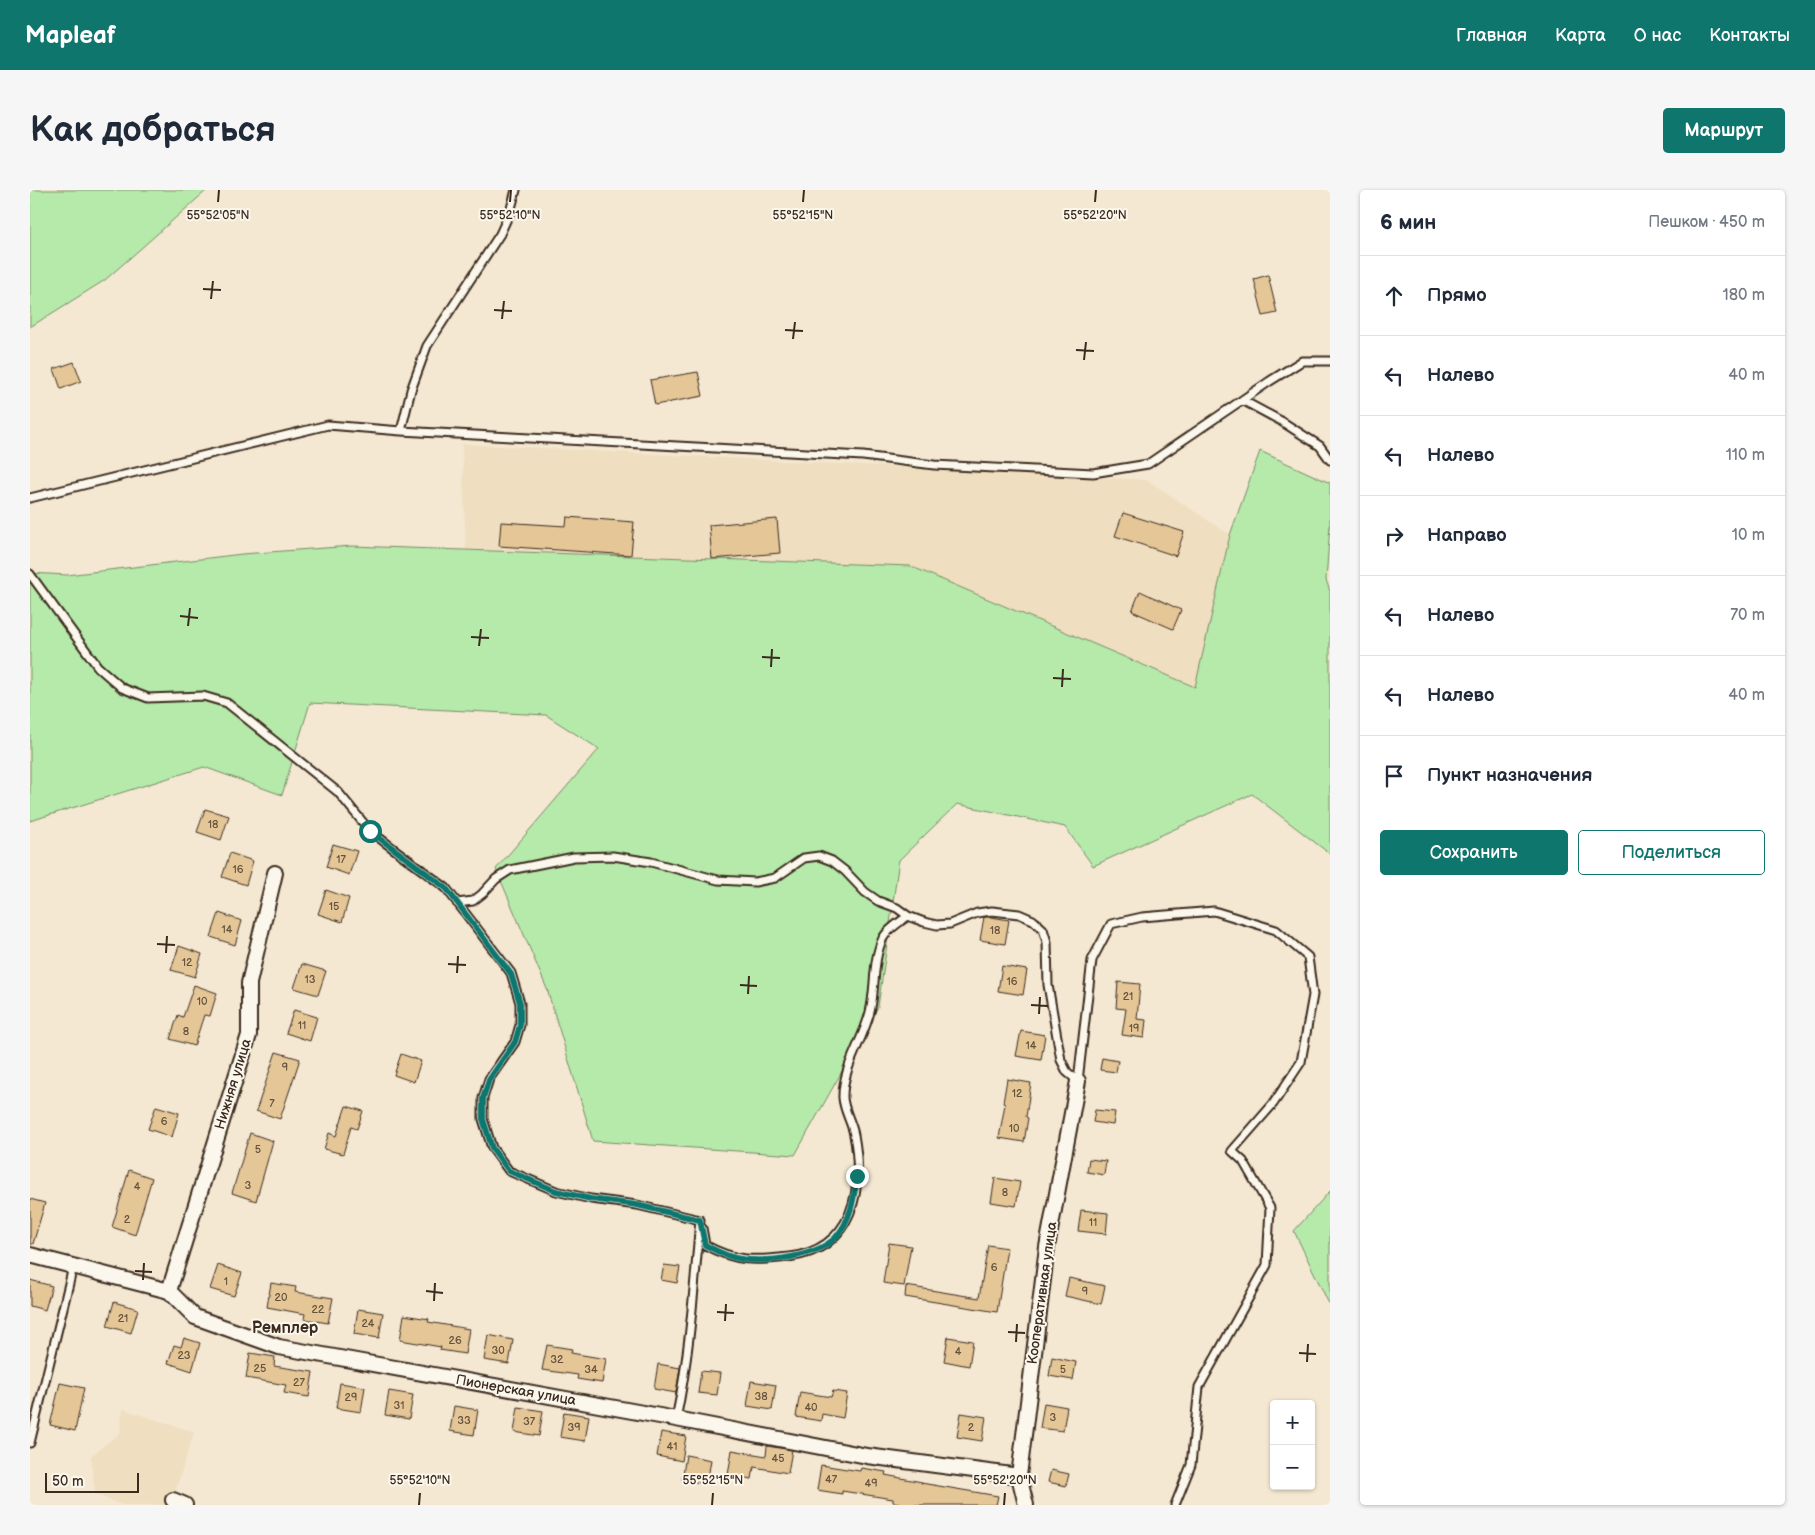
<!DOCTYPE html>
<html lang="ru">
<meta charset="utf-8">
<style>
:root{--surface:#fff;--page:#f6f6f7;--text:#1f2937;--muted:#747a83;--line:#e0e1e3;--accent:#0f766e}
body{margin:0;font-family:"Balsamiq Sans",sans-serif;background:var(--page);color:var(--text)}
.controls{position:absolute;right:15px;bottom:15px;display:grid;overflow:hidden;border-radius:5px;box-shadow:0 1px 4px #0004}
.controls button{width:45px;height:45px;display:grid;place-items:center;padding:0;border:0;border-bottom:1px solid var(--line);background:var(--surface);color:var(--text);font:25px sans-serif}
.scale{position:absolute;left:15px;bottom:12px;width:94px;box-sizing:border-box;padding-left:5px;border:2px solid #3b2a1e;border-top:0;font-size:14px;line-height:18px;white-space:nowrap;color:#3b2a1e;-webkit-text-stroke:4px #fbf7ec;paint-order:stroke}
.stop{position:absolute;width:15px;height:15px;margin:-11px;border:4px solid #0f766e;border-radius:50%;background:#fff}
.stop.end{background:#0f766e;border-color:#fff;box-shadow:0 1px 5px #0008}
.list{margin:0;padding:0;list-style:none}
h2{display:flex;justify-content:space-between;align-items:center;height:65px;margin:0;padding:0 20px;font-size:21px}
h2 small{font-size:16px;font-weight:400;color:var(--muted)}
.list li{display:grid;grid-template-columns:32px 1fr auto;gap:15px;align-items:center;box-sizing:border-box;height:80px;padding:0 20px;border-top:1px solid var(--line)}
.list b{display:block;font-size:19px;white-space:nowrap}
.list em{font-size:16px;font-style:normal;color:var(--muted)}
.actions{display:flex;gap:10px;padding:15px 20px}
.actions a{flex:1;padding:11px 0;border:1px solid var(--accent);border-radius:5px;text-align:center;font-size:18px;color:var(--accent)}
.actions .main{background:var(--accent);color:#fff}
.icon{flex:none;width:28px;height:28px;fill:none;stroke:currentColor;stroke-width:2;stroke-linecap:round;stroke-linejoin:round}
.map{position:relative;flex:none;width:1300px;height:1315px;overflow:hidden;border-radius:5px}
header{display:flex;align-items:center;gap:30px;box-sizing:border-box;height:70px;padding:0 25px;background:var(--accent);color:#fff}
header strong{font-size:24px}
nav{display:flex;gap:28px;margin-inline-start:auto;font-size:18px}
.intro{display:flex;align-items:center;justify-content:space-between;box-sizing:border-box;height:120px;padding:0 30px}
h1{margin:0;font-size:35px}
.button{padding:12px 22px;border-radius:5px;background:var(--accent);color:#fff;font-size:18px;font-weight:700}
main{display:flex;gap:30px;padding:0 30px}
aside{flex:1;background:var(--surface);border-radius:5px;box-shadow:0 1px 4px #0004}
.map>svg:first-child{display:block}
.built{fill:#efdec0}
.green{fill:#b5eaab;stroke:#788a64}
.building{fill:#e4c697;stroke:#3b2a1e}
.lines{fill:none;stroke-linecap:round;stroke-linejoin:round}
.lane-casing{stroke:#3b2a1e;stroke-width:11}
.street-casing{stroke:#3b2a1e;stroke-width:18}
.lane{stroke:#fbf7ec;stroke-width:7}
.street{stroke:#fbf7ec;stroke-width:14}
.route{stroke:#0f766e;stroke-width:6}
.ticks{fill:none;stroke:#3b2a1e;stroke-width:2}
.labels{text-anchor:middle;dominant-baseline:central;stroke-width:4;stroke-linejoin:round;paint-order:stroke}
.number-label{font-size:11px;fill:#65513c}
.street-label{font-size:14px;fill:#3b2a1e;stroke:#fbf7ec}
.quarter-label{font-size:16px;font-weight:bold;fill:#3b2a1e;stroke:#fbf7ec}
.ticks-label{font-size:12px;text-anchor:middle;fill:#3b2a1e;stroke:#fbf7ec;stroke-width:4;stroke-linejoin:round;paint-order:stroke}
</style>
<header>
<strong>Mapleaf</strong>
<nav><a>Главная</a><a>Карта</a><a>О нас</a><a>Контакты</a></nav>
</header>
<div class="intro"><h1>Как добраться</h1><a class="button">Маршрут</a></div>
<main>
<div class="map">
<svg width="1300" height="1315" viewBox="0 0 1300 1315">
<rect width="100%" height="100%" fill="#f4e8d2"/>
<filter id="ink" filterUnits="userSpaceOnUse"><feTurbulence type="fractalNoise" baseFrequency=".02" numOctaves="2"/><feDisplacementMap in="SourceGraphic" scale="10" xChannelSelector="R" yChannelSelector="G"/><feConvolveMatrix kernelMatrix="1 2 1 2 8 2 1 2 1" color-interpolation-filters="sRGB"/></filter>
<g filter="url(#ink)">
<path class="built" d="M432 254 1117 290 1200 345 1166 497 880 376 436 360Z
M93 1219 164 1242 141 1315H92L65 1304 61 1266 90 1243Z"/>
<path class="green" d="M0 0H177L75 90 0 137Z
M1230 261 1300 293V335L1296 390 1300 401V664L1222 604 1063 676 1035 637 927 614 869 670 848 817 765 965 563 951 517 799 466 679 569 559 516 525 280 513 252 605 174 577 0 631V383L37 385 212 364 322 356 880 376 1165 497 1200 345Z
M1300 1001V1116L1264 1041Z"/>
<path class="building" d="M1238 85 1247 123 1233 126 1224 89Z
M44 172 51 191 31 199 24 179Z
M668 182 673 206 625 215 620 190Z
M1093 323 1154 342 1146 366 1085 346Z
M537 327 604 332 601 365 469 356 471 332 536 336Z
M747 329 750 363 682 369 679 335Z
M1110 401 1151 420 1143 439 1102 421Z
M175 619 199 626 191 650 167 642Z
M303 654 327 661 319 685 296 677Z
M200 663 223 671 216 695 192 687Z
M296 700 319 708 312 732 288 724Z
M189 723 212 731 205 755 181 747Z
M954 727H961L979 730 975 754 950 750Z
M149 756 172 764 165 787 141 780Z
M272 774 296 781 288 805 264 798Z
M972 776 997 780 993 805 968 801Z
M1088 792 1110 794 1107 829 1116 830 1114 848 1092 845 1096 819 1086 818Z
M164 795 187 803 180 826 174 825 164 856 140 849 148 825 153 827Z
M264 820 287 827 280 851 256 843Z
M991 841 1015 845 1011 870 986 866Z
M246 862 270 869 250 929 226 921Z
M371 864 391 871 384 892 364 885Z
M1072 868 1088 871 1086 882 1070 880Z
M977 889 1001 893 996 927 998 928 994 952 969 948 975 914 973 913Z
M126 916 149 923 142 947 118 939Z
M316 916 333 921 327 939 321 937 313 964 294 959 299 943 306 946Z
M1065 920 1085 922 1083 935 1063 932Z
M220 943 243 951 226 1011 202 1003Z
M1059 969 1076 971 1074 985 1057 982Z
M99 980 122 988 105 1045 82 1037Z
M965 988 990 992 986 1016 961 1012Z
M0 1009 15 1013 3 1054H0Z
M1051 1020 1078 1023 1076 1044 1048 1041Z
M859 1053 881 1056 874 1096 853 1093Z
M958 1055 977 1058 967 1122 875 1107 876 1096 949 1108Z
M188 1075 212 1083 204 1106 180 1099Z
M634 1075 650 1077 647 1093 631 1090Z
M1039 1088 1075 1096 1071 1114 1035 1106Z
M0 1090 22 1096 15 1120 0 1116Z
M241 1093 266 1097 265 1102 303 1108 298 1133 274 1129 275 1124 237 1117Z
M84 1112 108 1119 101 1143 77 1136Z
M328 1119 353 1123 349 1148 324 1144Z
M374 1125 399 1129 398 1132 439 1139 435 1164 410 1160 411 1157 370 1150Z
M458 1145 483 1150 479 1174 454 1170Z
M918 1147 943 1151 939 1176 914 1171Z
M154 1148 170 1153 162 1181 138 1173 144 1155 151 1157Z
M517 1155 542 1159 541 1163 576 1169 572 1193 547 1189 548 1185 512 1180Z
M220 1163 245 1167 244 1176 283 1182 279 1207 254 1203 256 1195 216 1188Z
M1022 1167 1046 1172 1043 1190 1019 1186Z
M628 1174 650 1178 646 1203 624 1199Z
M671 1181 690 1183 687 1205 668 1203Z
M721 1191 746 1195 742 1220 717 1216Z
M30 1193 54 1198 45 1241 20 1235Z
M310 1193 335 1197 331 1222 306 1218Z
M359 1201 383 1205 379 1229 355 1225Z
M803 1201 817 1203 813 1228 792 1224 791 1231 766 1227 770 1202 801 1207Z
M1014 1213 1037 1217 1033 1241 1010 1238Z
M424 1216 448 1220 444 1245 420 1241Z
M488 1217 513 1221 509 1246 484 1242Z
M534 1222 559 1226 555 1251 530 1247Z
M931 1223 956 1227 952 1251 927 1247Z
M631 1242 656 1246 652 1271 627 1266Z
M737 1256 762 1260 758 1283 724 1277 722 1289 698 1285 702 1260 736 1266Z
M656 1265 681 1270 677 1294 652 1290Z
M791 1275 830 1281 831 1278 856 1282 855 1285 892 1292 891 1293 968 1306 966 1315H880L863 1312V1309L812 1301V1304L787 1300Z
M1021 1280 1039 1284 1036 1296 1018 1292Z"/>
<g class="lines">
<defs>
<path id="lane" d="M1212 210 1251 231 1290 256 1300 270
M371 241 381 200 397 156 470 44 480 22 486 0
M0 308 298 235 371 241 833 266 904 275 1063 283 1118 274 1240 191 1272 171H1300
M0 384 68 477 92 498 118 508 173 506 197 513 308 602 340 641 416 698 481 783 490 813V835L485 852 459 889 453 908V929L462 958 479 981 526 1001 561 1009 607 1015 670 1030C664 1097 660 1163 646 1229
M427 713 443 711 452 704 466 689 480 680 544 667 583 666 621 672 688 690 725 692 745 688 774 668 789 666 802 671 815 681 835 702 848 711 867 718 878 726 894 732 907 735 920 734 947 723 962 721 989 724 1003 730 1013 739 1017 752 1018 795 1031 870 1037 882 1048 891
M1048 891 1062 770 1081 734 1112 727 1184 721 1246 740 1278 767 1283 805 1271 872 1243 914 1202 961 1213 971 1240 1018 1237 1075 1169 1197 1161 1275 1145 1315
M672 1038 675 1055C706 1072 725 1071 759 1067 824 1059 834 999 824 945 822 933 814 921 813 908 812 878 833 851 840 822 846 798 842 771 853 748 858 739 870 732 878 726
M0 1253 43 1077"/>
<path id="street" d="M0 1065 139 1101 165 1127 249 1157 646 1229 837 1266 989 1286
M139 1101 219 845V793L245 683
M143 1310 155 1315
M996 1315 989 1286 1017 1057 1048 891"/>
</defs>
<use href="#lane" class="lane-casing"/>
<use href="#street" class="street-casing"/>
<use href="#lane" class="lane"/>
<use href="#street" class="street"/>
</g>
</g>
<g class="lines" filter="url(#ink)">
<path class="route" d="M340 641 416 698 481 784 490 813V835L485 852 459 890 453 908V929L462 958 479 981 526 1001 561 1009 607 1015 670 1030 675 1055C687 1061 697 1067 711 1069 737 1073 787 1067 806 1047 821 1030 824 1008 827 986"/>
</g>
<path class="ticks" d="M188 12 189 0M480 12 481 0M773 12 774 0M1065 12 1066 0M173 99 191 100M181 109 183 91M464 120 482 121M472 129 474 111M755 140 773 141M763 149 765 132M1046 160 1064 161M1054 170 1056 152M150 426 168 428M158 436 160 418M441 447 459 448M449 456 451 439M732 467 750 468M741 477 742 459M1023 488 1041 489M1032 497 1033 479M127 754 145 755M136 763 137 746M418 774 436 775M427 783 428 766M710 795 727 796M718 804 719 786M1001 815 1018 816M1009 824 1010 807M105 1081 122 1082M113 1090 114 1073M396 1101 413 1103M404 1111 405 1093M687 1122 704 1123M695 1131 696 1114M978 1142 995 1143M986 1152 987 1134M1269 1163 1286 1164M1277 1172 1278 1154M389 1315 390 1303M682 1315 683 1303M974 1315 975 1303"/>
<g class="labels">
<g class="number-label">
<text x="183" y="634">18</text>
<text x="311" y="669">17</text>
<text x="208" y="679">16</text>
<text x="304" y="716">15</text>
<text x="197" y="739">14</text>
<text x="965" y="740">18</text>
<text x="157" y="772">12</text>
<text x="280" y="789">13</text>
<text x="982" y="791">16</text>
<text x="1098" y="806">21</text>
<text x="172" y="811">10</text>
<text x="272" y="835">11</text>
<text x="1104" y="838">19</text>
<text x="156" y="841">8</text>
<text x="1001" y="855">14</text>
<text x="255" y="877">9</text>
<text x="987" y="903">12</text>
<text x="242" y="913">7</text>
<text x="134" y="931">6</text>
<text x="984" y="938">10</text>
<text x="228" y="959">5</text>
<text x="218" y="995">3</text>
<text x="107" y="996">4</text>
<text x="975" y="1002">8</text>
<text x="97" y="1029">2</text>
<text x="1063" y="1032">11</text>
<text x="964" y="1077">6</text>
<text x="196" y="1091">1</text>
<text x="1055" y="1101">9</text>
<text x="251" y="1107">20</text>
<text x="288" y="1119">22</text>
<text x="93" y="1128">21</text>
<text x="338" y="1133">24</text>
<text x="425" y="1150">26</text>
<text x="468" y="1160">30</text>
<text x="928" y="1161">4</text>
<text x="154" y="1165">23</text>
<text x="527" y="1169">32</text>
<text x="230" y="1178">25</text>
<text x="561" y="1179">34</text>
<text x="1033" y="1179">5</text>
<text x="269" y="1192">27</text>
<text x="731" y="1206">38</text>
<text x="321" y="1207">29</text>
<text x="369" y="1215">31</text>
<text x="781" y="1217">40</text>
<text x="1023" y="1227">3</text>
<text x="434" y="1230">33</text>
<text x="499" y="1231">37</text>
<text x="544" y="1237">39</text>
<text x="941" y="1237">2</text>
<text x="642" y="1256">41</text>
<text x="748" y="1268">45</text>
<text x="801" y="1289">47</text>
<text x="841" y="1293">49</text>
</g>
<g class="street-label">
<text transform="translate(203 894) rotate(-73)">Нижняя улица</text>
<text transform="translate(1012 1103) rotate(-82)">Кооперативная улица</text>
<text transform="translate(486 1200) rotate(10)">Пионерская улица</text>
</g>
<g class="quarter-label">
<text x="255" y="1138">Ремплер</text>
</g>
</g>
<g class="ticks-label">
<text x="188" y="29">55°52'05"N</text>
<text x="480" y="29">55°52'10"N</text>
<text x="773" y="29">55°52'15"N</text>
<text x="1065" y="29">55°52'20"N</text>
<text x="390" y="1294">55°52'10"N</text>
<text x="683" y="1294">55°52'15"N</text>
<text x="975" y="1294">55°52'20"N</text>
</g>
</svg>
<div class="controls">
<button>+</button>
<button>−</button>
</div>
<div class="scale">50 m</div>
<div class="stop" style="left:340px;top:641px"></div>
<div class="stop end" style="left:827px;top:986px"></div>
</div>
<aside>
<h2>6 мин<small>Пешком · 450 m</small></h2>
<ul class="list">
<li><svg class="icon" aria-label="ahead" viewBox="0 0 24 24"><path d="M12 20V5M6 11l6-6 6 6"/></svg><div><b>Прямо</b></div><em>180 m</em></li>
<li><svg class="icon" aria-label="left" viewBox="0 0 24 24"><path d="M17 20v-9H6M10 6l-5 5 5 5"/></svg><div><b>Налево</b></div><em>40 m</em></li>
<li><svg class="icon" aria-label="left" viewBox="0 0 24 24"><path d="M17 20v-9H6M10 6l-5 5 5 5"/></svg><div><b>Налево</b></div><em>110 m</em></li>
<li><svg class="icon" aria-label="right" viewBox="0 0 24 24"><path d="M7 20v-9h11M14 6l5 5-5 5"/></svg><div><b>Направо</b></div><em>10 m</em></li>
<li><svg class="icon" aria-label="left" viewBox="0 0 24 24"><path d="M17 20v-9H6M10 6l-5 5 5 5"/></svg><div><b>Налево</b></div><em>70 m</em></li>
<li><svg class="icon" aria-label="left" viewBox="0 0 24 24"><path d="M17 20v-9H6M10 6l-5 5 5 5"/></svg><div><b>Налево</b></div><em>40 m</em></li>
<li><svg class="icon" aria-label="arrive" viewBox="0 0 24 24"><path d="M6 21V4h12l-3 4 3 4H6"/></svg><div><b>Пункт назначения</b></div></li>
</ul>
<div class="actions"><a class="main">Сохранить</a><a>Поделиться</a></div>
</aside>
</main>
